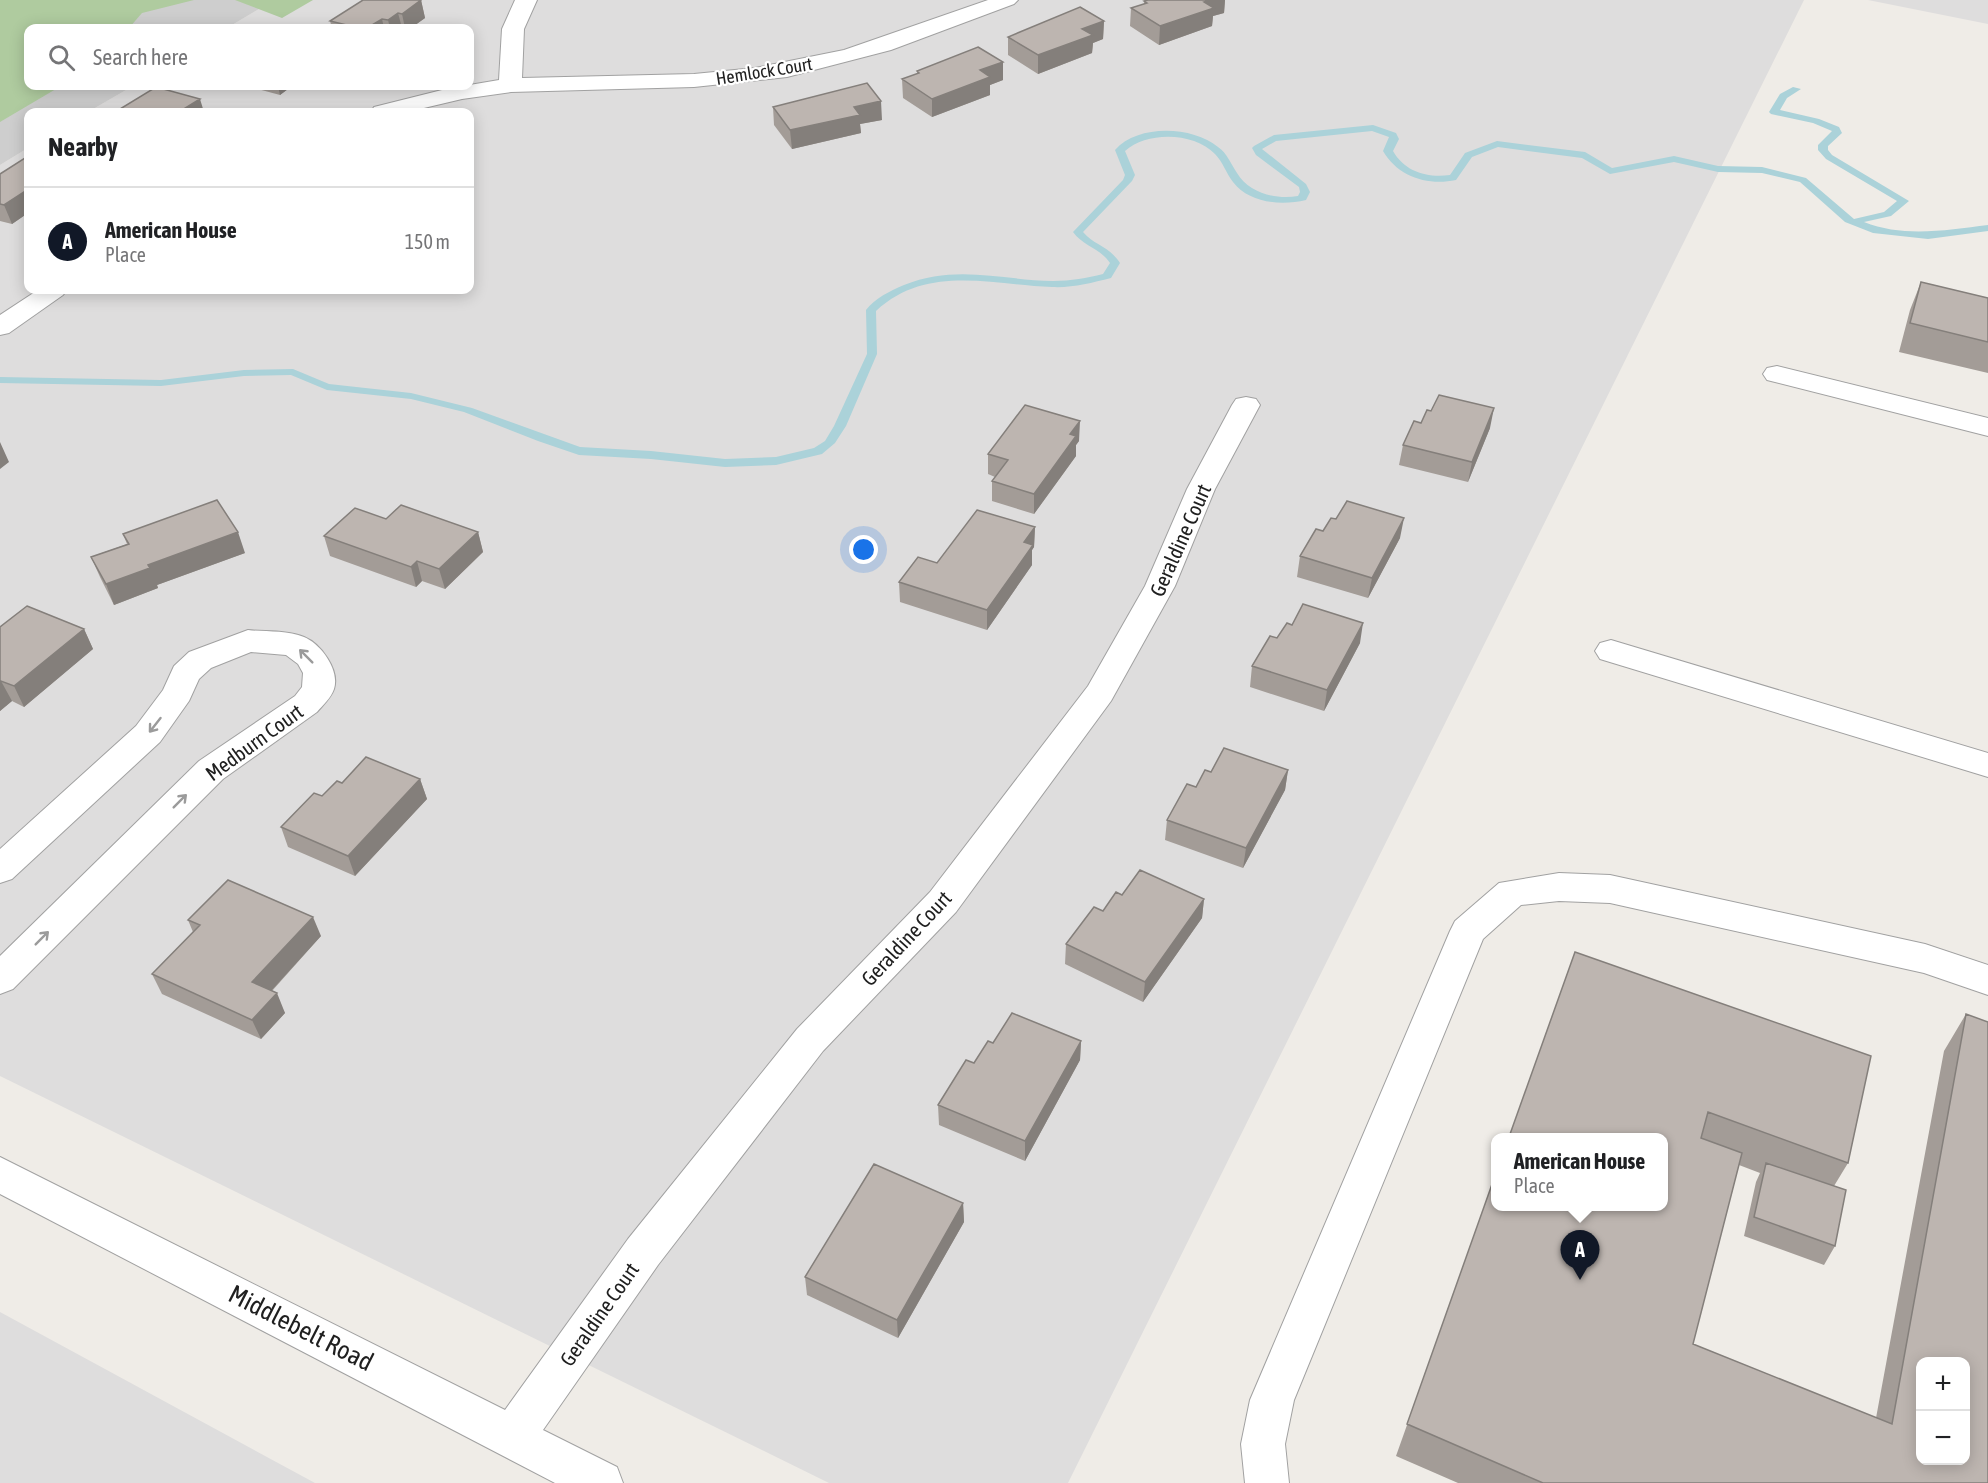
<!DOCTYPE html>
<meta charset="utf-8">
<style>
:root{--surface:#fff;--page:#f2f2f2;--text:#202124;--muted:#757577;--line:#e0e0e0;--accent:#111827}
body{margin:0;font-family:"Asap Condensed",sans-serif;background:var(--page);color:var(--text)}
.controls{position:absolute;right:18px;bottom:18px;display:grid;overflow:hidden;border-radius:12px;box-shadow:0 3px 15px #0003}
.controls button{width:54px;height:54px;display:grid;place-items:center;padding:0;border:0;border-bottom:2px solid var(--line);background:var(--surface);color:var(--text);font:30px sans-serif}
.you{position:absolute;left:864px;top:550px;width:21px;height:21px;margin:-15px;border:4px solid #fff;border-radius:50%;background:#1a73e8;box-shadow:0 0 0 9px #1a73e833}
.badge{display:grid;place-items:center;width:39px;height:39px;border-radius:50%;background:var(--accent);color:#fff;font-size:20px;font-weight:700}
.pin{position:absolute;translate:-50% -50px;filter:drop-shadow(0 2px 3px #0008)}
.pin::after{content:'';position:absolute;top:32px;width:21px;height:18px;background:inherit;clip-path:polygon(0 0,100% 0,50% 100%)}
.popup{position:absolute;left:1491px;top:1133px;width:177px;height:78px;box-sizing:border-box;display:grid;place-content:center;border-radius:12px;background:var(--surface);filter:drop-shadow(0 2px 4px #0005);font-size:20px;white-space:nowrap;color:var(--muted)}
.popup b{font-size:22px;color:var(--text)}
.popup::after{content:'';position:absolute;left:50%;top:100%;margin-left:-12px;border:12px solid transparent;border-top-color:var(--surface)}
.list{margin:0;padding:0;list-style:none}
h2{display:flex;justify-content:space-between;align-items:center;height:78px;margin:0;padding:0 24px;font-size:26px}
h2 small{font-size:20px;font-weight:400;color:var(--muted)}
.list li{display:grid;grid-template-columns:39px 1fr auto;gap:18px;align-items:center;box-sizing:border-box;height:108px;padding:0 24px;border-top:2px solid var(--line)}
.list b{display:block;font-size:22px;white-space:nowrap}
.list p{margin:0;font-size:20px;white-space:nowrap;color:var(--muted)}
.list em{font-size:20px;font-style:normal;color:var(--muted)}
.icon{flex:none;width:33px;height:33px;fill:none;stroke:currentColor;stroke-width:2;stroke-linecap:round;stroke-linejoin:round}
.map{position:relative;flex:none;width:1988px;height:1483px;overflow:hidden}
.search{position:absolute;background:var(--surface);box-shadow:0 3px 15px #0003;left:24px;top:24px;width:450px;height:66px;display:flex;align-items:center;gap:15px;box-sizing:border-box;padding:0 21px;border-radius:12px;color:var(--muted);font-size:22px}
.panel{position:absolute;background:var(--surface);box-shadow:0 3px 15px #0003;left:24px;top:108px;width:450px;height:186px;border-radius:12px}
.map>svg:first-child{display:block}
.residential{fill:#dedddd}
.religious{fill:#cecece}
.forest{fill:#afcb9f}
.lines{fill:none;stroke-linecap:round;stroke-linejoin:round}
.stream{fill:#abd2d9;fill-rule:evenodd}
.minor-casing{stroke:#a1a1a1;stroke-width:2}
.minor{fill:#fff;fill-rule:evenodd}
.wall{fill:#a39c97}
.shaded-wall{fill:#847f7b}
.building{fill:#bdb5b0;stroke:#847f7b;stroke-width:1.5;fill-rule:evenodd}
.oneway{stroke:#9b9b9b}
.labels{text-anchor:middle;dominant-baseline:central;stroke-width:4.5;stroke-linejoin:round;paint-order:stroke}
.far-street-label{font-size:18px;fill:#202020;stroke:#fff}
.street-label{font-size:21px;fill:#202020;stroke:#fff}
.near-street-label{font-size:26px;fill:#202020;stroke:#fff}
</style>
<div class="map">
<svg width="1988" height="1483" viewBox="0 0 1988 1483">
<rect width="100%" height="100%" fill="#efece7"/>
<path class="residential" d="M274 0H1804L1068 1483H829L0 1076V165L28 148V290H470V112H88L133 86H470V28H227Z
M1868 0H1988V24Z
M0 1312 315 1483H0Z"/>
<path class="religious" d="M0 0H274L227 28H28V86H133L88 112H28V148L0 165Z"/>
<path class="forest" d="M0 0H194L142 13 129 28H28V86H61L0 122Z
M235 0H313L282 18Z"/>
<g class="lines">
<path class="stream" d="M1793 87 1801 89 1787 98 1780 110 1819 119 1839 127 1842 133 1828 146V150L1832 155 1909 201 1891 216 1864 222C1904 238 1947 230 1988 225V231L1928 239 1873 233 1845 222 1800 182 1762 173 1718 172 1674 162 1610 174 1582 158 1498 147 1472 157 1456 180C1428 186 1398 177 1383 151L1389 137 1372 131 1276 141 1262 149 1306 184 1310 192 1306 200C1281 206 1249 203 1233 182 1226 173 1223 162 1215 154 1194 132 1147 131 1125 151L1135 175 1132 181 1083 232C1095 246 1108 245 1120 263L1111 278C1091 283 1072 288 1052 287 991 285 927 264 876 311L877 354 846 426 835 443 822 454 776 465 725 467 651 459 579 455 538 441 464 412 411 399 327 390 291 375 244 376 161 386 0 383V377L161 380 244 370 293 369 329 384 411 393 472 408 580 447 651 451 725 459 776 457 814 448 825 441 834 426 867 354 866 310C875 298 890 291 904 285 957 264 1000 280 1053 281 1071 281 1087 278 1103 274L1110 263C1100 248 1083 246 1073 232L1123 180 1125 175 1115 150C1138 124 1192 126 1218 147 1227 153 1231 164 1237 173 1249 193 1276 200 1298 196L1300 192 1299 187 1256 155 1252 148 1254 146 1274 135 1373 125 1396 133 1399 139 1393 151C1405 172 1427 178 1450 175L1465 153 1497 141 1585 152 1612 168 1674 156 1718 166 1762 167 1806 178 1854 219 1884 212 1897 201 1826 159 1818 150V145L1832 131 1813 123 1771 114 1769 112 1780 94Z"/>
<defs>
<path id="minor" d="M515 0H537L524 29 522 78 694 74 755 68 844 50 988 0H1018L1014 4 891 50 787 77 694 87 511 92 462 99 407 112H371L374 107 446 89 499 80 502 29Z
M38 290H67L63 295 9 333 0 335V315Z
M1777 366 1988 418V436L1767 380 1763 374 1767 368Z
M1246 397 1256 399 1260 405 1215 489 1175 586 1111 701 956 912 823 1051 658 1265 543 1430 617 1467 623 1483H555L0 1194V1157L505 1410 628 1239 797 1029 930 892 1088 686 1145 586 1187 489 1232 405 1236 399Z
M248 630C265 632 287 630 304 637 321 644 340 670 334 689 331 698 323 705 317 712L223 779 13 989 0 994V956L199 761 295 696 302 687 303 673 298 664 286 655 251 652 211 668 199 679 189 701 160 742 12 879 0 883V849L136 726 163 690 174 666 189 652Z
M1611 640 1988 753V777L1600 659 1595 651 1600 643Z
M1559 873 1610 875 1925 944 1988 965V995L1924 973 1610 903 1559 901 1521 905 1483 939 1294 1400 1285 1444 1289 1483H1245L1241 1444 1250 1400 1450 931 1455 921 1499 883Z"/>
</defs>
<use href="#minor" class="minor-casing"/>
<use href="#minor" class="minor"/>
</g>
<path class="wall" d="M421 0 425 18 411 28H332L330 21Z
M1148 0H1225L1224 13 1213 16 1212 26 1159 45 1130 26 1131 8 1144 4V1Z
M1104 21 1103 39 1093 43 1092 53 1038 74 1008 55V37Z
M1003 62V80L990 85V95L932 117 903 98 902 79 917 74V71Z
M247 86H292L280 95Z
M773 107 882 120 860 124 861 133 792 149 774 125Z
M28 156V213L12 224 0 221V174Z
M1921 282 1988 298V373L1899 352 1910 310Z
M1431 411 1490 428 1468 482 1399 465 1403 445Z
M1079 441 1076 445V456L1034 514 992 501V481L995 477 988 474V454Z
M386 519 478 532 483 552 445 589 422 581 416 587 330 556 324 536Z
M1336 519 1400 538 1368 598 1297 577 1300 556Z
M1035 527 1034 547 1032 550V565L987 630 900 602 899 582 937 563Z
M123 534 245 553 157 585 158 588 114 605 100 577 91 557 127 544Z
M1292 625 1360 643 1324 711 1250 687 1252 666 1277 638Z
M0 627 84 629 93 649 24 707 12 701 0 711Z
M1288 770 1285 790 1243 868 1165 840 1167 820 1211 772Z
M420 779 427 799 355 876 288 847 281 827 342 783Z
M1122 895 1204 899 1202 918 1143 1002 1065 964 1066 944Z
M188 920 321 936 272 991 285 1013 261 1039 162 994 152 974 193 932Z
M1575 952 1848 1163 1834 1186 1835 1246 1824 1265 1744 1236 1756 1182 1760 1173 1739 1165 1693 1344 1876 1418 1944 1051 1966 1014 1988 1483H1458L1396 1456Z
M1081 1041 1080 1060 1025 1161 939 1125 938 1105 974 1063 993 1043Z
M963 1203 964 1222 898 1338 807 1295 805 1277Z"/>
<path class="shaded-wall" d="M421 0 425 18 411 28H405L402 14Z
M1210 0H1225L1224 13 1213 16 1212 26 1159 45 1160 26 1204 2Z
M398 13 402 28H390L388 20Z
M382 19 384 28H367Z
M1104 21 1103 39 1093 43 1092 53 1038 74V55L1082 29Z
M1003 62V80L990 85V95L932 117V99L980 70Z
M278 86H292L280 95Z
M200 99 204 112H179Z
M881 101 882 120 860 124 861 133 792 149 790 130 854 107Z
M27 190 28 194V213L12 224 4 205Z
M1494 408 1490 428 1468 482 1472 462Z
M1080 421 1079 441 1076 445V456L1034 514V494L1070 434Z
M0 442 9 462 0 469Z
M1404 518 1400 538 1368 598 1372 578Z
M1035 527 1034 547 1032 550V565L987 630V610L1024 542Z
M238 532 245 553 157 585 158 588 114 605 106 584 148 565Z
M478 532 483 552 445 589 439 569Z
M417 561 422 581 416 587 411 567Z
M1363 623 1360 643 1324 711 1327 690Z
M84 629 93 649 24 707 14 686Z
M1 681 12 701 0 711V682Z
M1288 770 1285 790 1243 868 1246 848Z
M420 779 427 799 355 876 348 856Z
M1204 899 1202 918 1143 1002 1145 982Z
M313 917 321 936 261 1002 252 982Z
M277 993 285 1013 261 1039 252 1020Z
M1081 1041 1080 1060 1025 1161V1141Z
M963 1203 964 1222 898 1338 897 1320Z"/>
<path class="building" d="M363 0H421L402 14 398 13 388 20 382 19 367 28H359L330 21Z
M1148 0H1210L1204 2 1214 8 1160 26 1131 8 1147 3 1144 1Z
M1080 7 1104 21 1082 29 1093 35 1038 55 1008 37Z
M978 47 1003 62 980 70 990 77 932 99 902 79 919 73 917 71Z
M867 83 881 101 854 107 860 115 790 130 773 107Z
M156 87 200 99 179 112H115Z
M28 156V191L27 190 4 205 0 204V174Z
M1921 282 1988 298V342L1910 323Z
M1439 395 1494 408 1472 462 1403 445 1414 421 1421 423 1427 410 1431 411Z
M1025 405 1080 421 1070 434 1076 436 1034 494 992 481 1008 460 988 454Z
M217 500 238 532 148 565 150 568 106 584 91 557 129 544 123 534Z
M1347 501 1404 518 1372 578 1300 556 1316 529 1323 531 1331 518 1336 519Z
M401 505 478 532 439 569 417 561 411 567 324 536 355 508 386 519Z
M977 510 1035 527 1024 542 1033 545 987 610 899 582 918 557 937 563Z
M1303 604 1363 623 1327 690 1252 666 1270 636 1277 638 1287 623 1292 625Z
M27 606 84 629 14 686 1 681 0 682V627Z
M1224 748 1288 770 1246 848 1167 820 1187 784 1196 787 1205 770 1211 772Z
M366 757 420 779 348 856 281 827 314 793 322 796 337 781 342 783Z
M1140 870 1204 899 1145 982 1066 944 1094 907 1103 911 1116 892 1122 895Z
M228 880 313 917 252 982 277 993 252 1020 152 974 200 925 188 920Z
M1575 952 1871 1056 1848 1163 1708 1112 1701 1138 1742 1153 1693 1344 1892 1424 1966 1014 1988 1022V1483H1543L1407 1424 1496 1173V1206H1664V1137H1509ZM1920 1362H1965V1461H1920Z
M1012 1013 1081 1041 1025 1141 938 1105 966 1060 974 1063 988 1041 993 1043Z
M1766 1163 1846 1190 1835 1246 1754 1217Z
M874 1164 963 1203 897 1320 805 1277Z"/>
<defs><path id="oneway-shaft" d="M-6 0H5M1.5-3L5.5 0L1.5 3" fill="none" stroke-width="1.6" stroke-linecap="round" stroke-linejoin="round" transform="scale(1.5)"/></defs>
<g class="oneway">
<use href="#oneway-shaft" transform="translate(306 656) rotate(-135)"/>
<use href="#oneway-shaft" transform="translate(155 725) rotate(128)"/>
<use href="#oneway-shaft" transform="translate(180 801) rotate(-45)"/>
<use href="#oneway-shaft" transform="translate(42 938) rotate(-45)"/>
</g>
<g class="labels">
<g class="far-street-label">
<text transform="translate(764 71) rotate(-9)">Hemlock Court</text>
</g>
<g class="street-label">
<text transform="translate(1180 540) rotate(-66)">Geraldine Court</text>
<text transform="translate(254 742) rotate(-36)">Medburn Court</text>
<text transform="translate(906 938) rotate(-47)">Geraldine Court</text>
<text transform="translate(599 1314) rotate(-55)">Geraldine Court</text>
</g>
<g class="near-street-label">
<text transform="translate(301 1328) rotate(27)">Middlebelt Road</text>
</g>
</g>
</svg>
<div class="controls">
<button>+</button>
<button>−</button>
</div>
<div class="you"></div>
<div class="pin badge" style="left:1580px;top:1280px">A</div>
<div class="popup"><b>American House</b>Place</div>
<div class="search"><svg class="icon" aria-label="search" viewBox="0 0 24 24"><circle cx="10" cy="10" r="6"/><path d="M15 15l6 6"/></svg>Search here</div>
<section class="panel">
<h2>Nearby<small></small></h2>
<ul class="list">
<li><span class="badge">A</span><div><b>American House</b><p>Place</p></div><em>150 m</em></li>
</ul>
</section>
</div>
